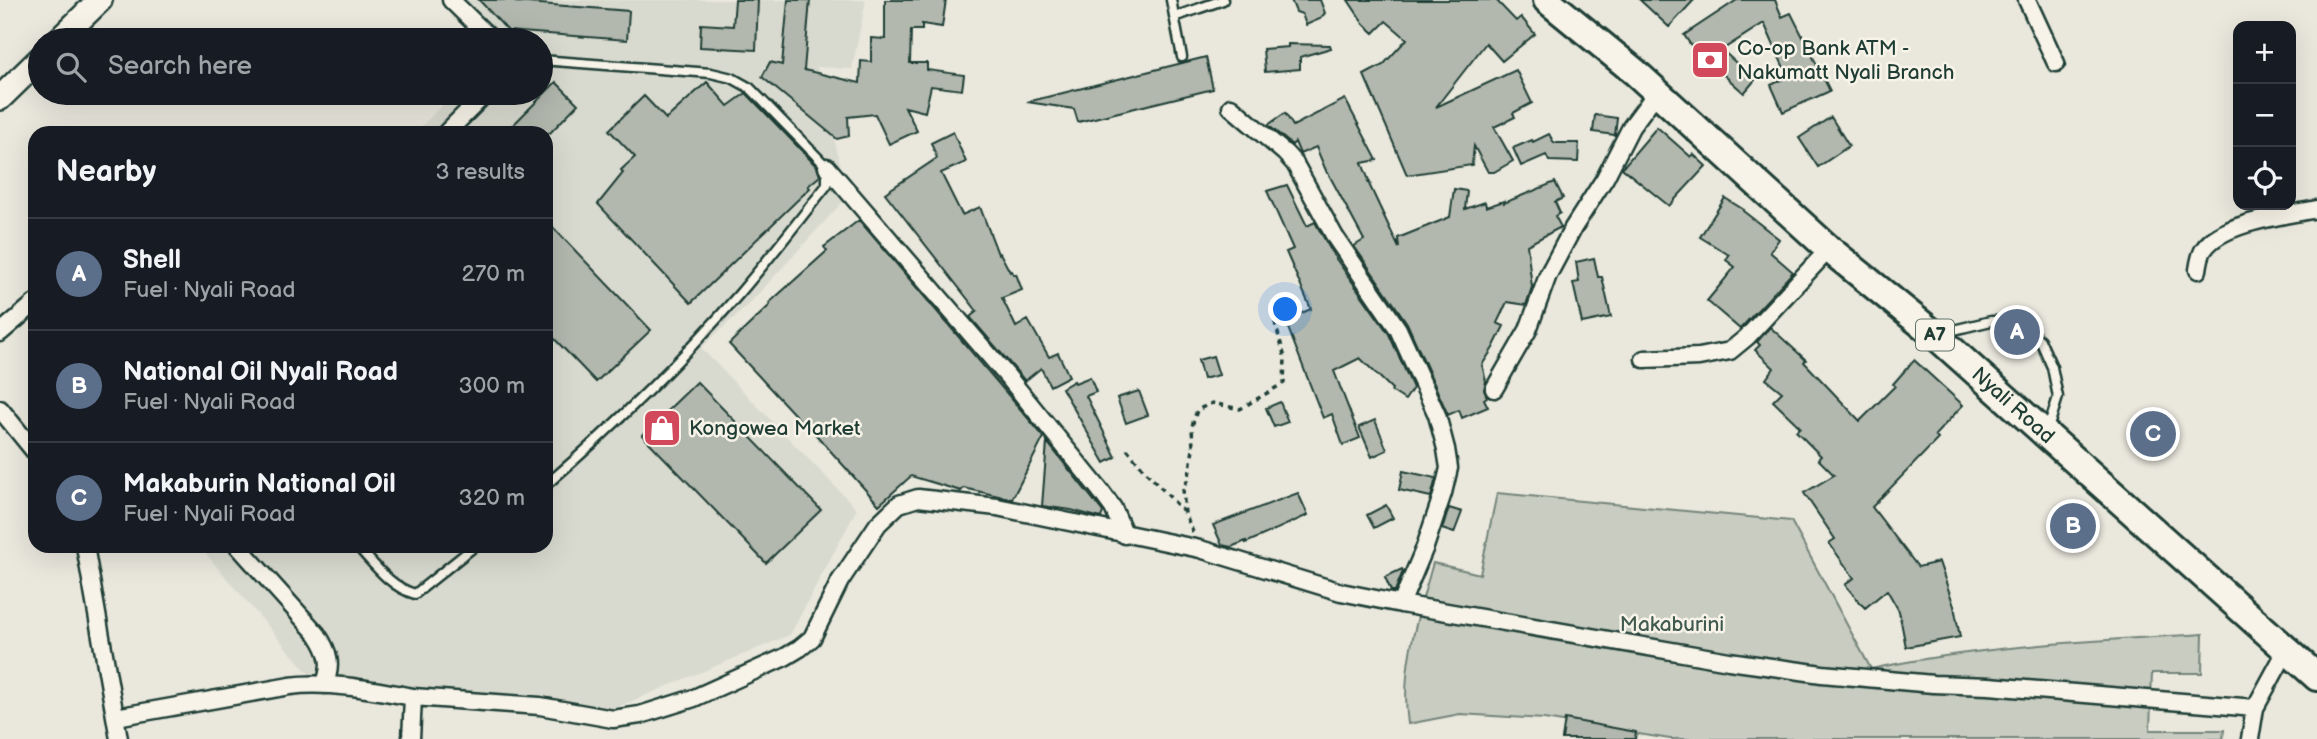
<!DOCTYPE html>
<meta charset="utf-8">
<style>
:root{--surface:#171b24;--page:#20242c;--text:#f1f3f6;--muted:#9ea1a6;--line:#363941;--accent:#2563eb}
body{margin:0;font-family:"Balsamiq Sans",sans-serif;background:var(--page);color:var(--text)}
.controls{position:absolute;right:21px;top:21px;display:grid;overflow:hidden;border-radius:14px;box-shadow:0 7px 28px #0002}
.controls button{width:63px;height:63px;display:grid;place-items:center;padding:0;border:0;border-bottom:2px solid var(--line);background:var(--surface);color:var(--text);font:35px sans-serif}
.you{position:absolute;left:1286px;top:310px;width:24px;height:24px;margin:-18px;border:5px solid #fff;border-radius:50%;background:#1a73e8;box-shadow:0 0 0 10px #1a73e833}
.badge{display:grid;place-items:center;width:46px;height:46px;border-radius:50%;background:var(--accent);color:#fff;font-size:23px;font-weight:700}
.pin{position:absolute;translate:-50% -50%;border:4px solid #fff;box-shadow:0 2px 7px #0006}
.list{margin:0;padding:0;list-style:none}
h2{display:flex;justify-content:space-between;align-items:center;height:91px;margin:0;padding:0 28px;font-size:30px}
h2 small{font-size:23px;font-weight:400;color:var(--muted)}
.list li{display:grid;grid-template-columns:46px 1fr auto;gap:21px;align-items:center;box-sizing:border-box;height:112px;padding:0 28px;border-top:2px solid var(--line)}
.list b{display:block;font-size:26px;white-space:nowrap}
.list p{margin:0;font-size:23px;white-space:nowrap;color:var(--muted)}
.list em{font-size:23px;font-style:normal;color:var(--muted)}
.icon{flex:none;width:38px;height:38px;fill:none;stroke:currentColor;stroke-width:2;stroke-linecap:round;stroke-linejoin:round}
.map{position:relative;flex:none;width:2317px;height:739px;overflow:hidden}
.search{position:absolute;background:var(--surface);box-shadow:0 7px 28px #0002;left:28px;top:28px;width:525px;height:77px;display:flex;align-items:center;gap:18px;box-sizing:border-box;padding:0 24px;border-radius:38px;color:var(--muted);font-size:26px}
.panel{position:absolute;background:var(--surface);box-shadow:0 7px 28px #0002;left:28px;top:126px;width:525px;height:427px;border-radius:21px}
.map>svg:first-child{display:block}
.built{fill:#d9dacf}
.green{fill:#c8ccc1;stroke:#74847a;stroke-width:2}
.building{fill:#b2b8ae;stroke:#1f3d34;stroke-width:2}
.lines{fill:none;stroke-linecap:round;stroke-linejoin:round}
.service-casing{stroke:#1f3d34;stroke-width:13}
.minor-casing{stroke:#1f3d34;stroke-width:21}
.secondary-casing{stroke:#1f3d34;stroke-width:28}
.trunk-casing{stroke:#1f3d34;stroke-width:32}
.path{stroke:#1f3d34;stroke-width:3.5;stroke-dasharray:5 5;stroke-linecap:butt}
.service{stroke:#f7f3e8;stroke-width:8}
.minor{stroke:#f7f3e8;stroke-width:16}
.secondary{stroke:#f7f3e8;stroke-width:23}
.trunk{stroke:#f7f3e8;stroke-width:26}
.labels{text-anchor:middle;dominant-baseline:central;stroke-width:5;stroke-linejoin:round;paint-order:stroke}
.shield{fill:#f7f3e8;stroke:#60746a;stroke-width:2}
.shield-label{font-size:19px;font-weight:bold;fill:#1f3d34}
.poi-label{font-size:21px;fill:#1f3d34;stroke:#f7f3e8;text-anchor:start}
.street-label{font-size:21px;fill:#1f3d34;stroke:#f7f3e8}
.park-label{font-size:21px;fill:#415a50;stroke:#f7f3e8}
</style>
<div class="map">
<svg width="2317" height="739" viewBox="0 0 2317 739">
<rect width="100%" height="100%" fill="#eae8dd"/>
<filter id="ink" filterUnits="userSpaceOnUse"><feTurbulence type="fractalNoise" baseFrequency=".0143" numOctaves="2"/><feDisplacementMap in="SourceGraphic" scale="14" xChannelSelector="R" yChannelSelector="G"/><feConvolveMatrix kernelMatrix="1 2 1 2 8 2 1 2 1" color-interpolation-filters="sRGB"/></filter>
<g filter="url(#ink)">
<path class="built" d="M461 0H866L852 69 817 67 848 196 751 302 701 348 857 509 790 635 596 716 314 680 199 546H546V133H415L454 93H541V40H504L505 38Z"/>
<path class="green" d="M1497 493 1791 521 1871 669C1980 646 2092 641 2203 634L2202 673H2152L2150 730H2224L2223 739H1670L1544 719 1460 714 1408 724C1400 669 1418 615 1433 563L1480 574Z"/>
<path class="building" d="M479 0H513L515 2 629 11 627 40 508 31Z
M735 0H758L756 50 700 47 701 24 733 26Z
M788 0H810L804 70 860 83 861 61 871 62V38L885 39V0H946L942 27 922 24V30H911L910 63H927V70L964 75 962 90 931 86 925 112 905 107 917 131 889 144 875 114 848 117 849 136 837 139 762 77 770 62 782 65Z
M1291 0H1320L1325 13 1320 19 1306 25 1302 14 1296 12Z
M1348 0H1496L1516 21 1521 17 1535 34 1502 61 1486 43 1436 107 1516 70 1532 103 1513 113 1515 117 1494 127 1513 161 1494 172H1488L1474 146 1472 165 1407 175 1364 75 1383 65 1407 39 1386 21 1374 33 1364 24Z
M1640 0H1694L1669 27Z
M1737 0H1775L1782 17 1791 13 1830 91 1783 112 1771 85 1788 77 1764 23 1722 50 1755 80 1744 93 1707 60 1703 63 1684 35Z
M1288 44 1330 45 1331 48 1300 57V69L1265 72 1263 49 1288 47Z
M1206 57 1213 89 1078 122 1074 109 1027 102Z
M556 82 578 104 550 133H505Z
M707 82 728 106 746 93 803 152 817 167 820 176 808 186 810 188 691 303 598 204 623 173 621 170 635 157 609 130 644 96 666 119Z
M1345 99 1377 160 1362 163 1370 183 1368 182 1399 248 1398 238 1450 217 1454 189 1467 191 1465 209 1485 202 1486 207 1504 201V203L1555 182 1563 198 1555 202 1560 213 1555 216 1561 227 1527 245 1532 287 1526 305 1507 302 1497 323 1504 326 1493 348 1482 365 1486 381 1484 390 1487 397 1484 399 1488 407 1462 418 1459 410 1448 415 1407 323 1354 246 1364 240 1328 173H1327L1316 147 1300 154 1295 142 1292 145 1268 125 1285 113 1293 126Z
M1595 115 1617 118 1615 135 1593 132Z
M1831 117 1849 146 1818 167 1799 138Z
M1657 127 1691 157 1693 154 1706 166 1669 206 1622 168Z
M953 132 966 162 941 173 962 215 980 207 998 254 1000 253 1010 272 1012 271 1014 275 1016 274 1022 290 1002 298 1016 327 1028 320 1049 357 1058 353 1069 376 1050 386 1041 368 1025 381 970 317 977 311 885 193 937 158 931 143Z
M1549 134 1554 143H1579L1578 162 1549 161 1546 155 1521 166 1513 148 1532 140 1533 142Z
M1287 185 1307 226 1315 222 1334 256 1389 334 1413 388 1405 400 1391 391 1392 389 1360 358 1334 371 1360 438 1343 445 1332 414 1323 418 1285 320 1311 309 1286 252 1293 249 1267 191Z
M1725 198 1744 210 1743 211 1779 239 1770 252 1793 272 1740 329 1707 301 1735 267 1726 260 1729 255 1700 237Z
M546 220 651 330 596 382 546 330Z
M859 220 1044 437 1012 499 964 488 961 491 911 476 879 505 809 427 807 428 729 344 770 305 769 303 827 251 824 247Z
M1594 258 1598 277H1602L1611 317 1582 323 1573 283 1579 282 1576 262Z
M1770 327 1806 360 1804 362 1860 421 1895 386 1893 384 1914 360 1963 405 1935 435 1938 439 1872 507 1918 567 1939 562 1954 606 1960 637 1906 647 1899 611 1887 590 1865 608 1845 585 1854 578 1829 543 1835 539 1804 493 1834 475 1818 459 1821 456 1796 431 1800 427 1773 401 1782 392 1766 379 1774 368 1755 350 1760 345 1757 342Z
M1213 356 1219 375 1203 379 1198 360Z
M1090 377 1096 392 1086 396 1116 457 1105 463 1062 388 1074 381 1075 383Z
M697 382 821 510 766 563 642 435Z
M1139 391 1148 415 1126 423 1117 398Z
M1280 402 1288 422 1274 427 1266 408Z
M1375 420 1387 450 1372 457 1359 427Z
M1047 442 1103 512 1101 518 1071 510 1042 506Z
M1403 471 1436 478 1431 497 1399 490Z
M1298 493 1308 515 1246 543V541L1231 547 1222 545 1213 525Z
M1386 505 1393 518 1374 528 1367 515Z
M1449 508 1462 512 1454 533 1442 529Z
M1402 569 1403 571 1395 591H1391L1385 577Z
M1565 719 1636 732 1635 739H1562Z"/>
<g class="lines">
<defs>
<path id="service" d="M1171 0 1182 57
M1174 17 1223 0
M541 60 711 73 732 78 750 88 827 167V185C798 221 770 258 740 293 682 360 613 427 546 485
M1941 333 1991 321H2013L2028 329 2040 340 2052 367 2058 397 2048 429
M357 546C374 564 390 587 415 594L475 546"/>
<path id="minor" d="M451 0 492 40
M2027 0 2056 63
M1231 107 1285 153 1295 164 1335 237 1398 329 1437 415 1446 449 1449 468 1443 493 1425 547 1401 604
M446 133 486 93
M827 167 1008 377 1099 489 1113 508 1125 535
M2198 270C2199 263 2200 255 2204 249 2222 222 2287 215 2317 209
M0 333 35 303
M1644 359 1699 357 1730 351 1747 337 1829 249
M1494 389 1528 330 1548 275 1573 228 1605 178 1631 127 1657 92
M0 409 35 452
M85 546 119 739
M238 546 317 634C329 652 333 665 324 685
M413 697 540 706 613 719 640 715 694 698 785 657 800 648 812 638 840 581 878 524 899 504 918 498 997 507 1200 549 1341 592 1401 604 1729 661 1822 674 1933 684 1989 686 2255 708
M116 717 290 686C329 681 374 690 413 697L411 739
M2250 739 2255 708 2286 651"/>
<path id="secondary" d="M59 40 100 0
M0 98 40 59"/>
<g id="trunk">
<path id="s1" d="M1547 0 1635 72 1829 249 1935 335 2317 677"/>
</g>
</defs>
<use href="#service" class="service-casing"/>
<use href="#minor" class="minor-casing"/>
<use href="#secondary" class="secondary-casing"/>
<use href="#trunk" class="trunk-casing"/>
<path class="path" d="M1127 449 1145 471 1184 512
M1193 532 1185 514 1183 489 1189 476 1193 449 1192 426 1197 410 1212 403 1240 409 1284 383 1285 358 1274 319"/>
<use href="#service" class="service"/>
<use href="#minor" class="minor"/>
<use href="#secondary" class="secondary"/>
<use href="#trunk" class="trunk"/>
</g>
</g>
<defs>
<symbol id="bank-square" viewBox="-11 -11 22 22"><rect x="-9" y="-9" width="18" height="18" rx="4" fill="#d1495b" stroke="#f7f3e8"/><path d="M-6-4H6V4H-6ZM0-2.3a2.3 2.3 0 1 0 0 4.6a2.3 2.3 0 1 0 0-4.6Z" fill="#fff"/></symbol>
<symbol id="shop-square" viewBox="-11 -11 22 22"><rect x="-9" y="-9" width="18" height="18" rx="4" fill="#d1495b" stroke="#f7f3e8"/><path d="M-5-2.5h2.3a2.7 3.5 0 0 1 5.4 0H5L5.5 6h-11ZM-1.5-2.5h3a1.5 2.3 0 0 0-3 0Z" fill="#fff"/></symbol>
</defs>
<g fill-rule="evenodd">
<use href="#bank-square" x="1688" y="38" width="44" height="44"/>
<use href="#shop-square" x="640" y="406" width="44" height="44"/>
</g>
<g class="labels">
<rect class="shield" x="1916" y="319.5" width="38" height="31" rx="5"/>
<g class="shield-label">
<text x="1935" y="335">A7</text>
</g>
<g class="poi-label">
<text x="1737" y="48">Co-op Bank ATM -<tspan x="1737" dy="24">Nakumatt Nyali Branch</tspan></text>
<text x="689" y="428">Kongowea Market</text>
</g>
<g class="street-label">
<text stroke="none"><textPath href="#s1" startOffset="618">Nyali Road</textPath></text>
</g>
<g class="park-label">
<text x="1672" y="624">Makaburini</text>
</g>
</g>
</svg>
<div class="controls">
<button>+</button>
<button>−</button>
<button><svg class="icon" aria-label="locate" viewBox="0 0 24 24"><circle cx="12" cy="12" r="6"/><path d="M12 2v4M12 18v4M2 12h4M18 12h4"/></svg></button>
</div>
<div class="you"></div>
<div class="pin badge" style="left:2017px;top:332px;background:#5c6f8a">A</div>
<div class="pin badge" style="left:2073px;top:526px;background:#5c6f8a">B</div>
<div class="pin badge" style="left:2153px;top:434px;background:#5c6f8a">C</div>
<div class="search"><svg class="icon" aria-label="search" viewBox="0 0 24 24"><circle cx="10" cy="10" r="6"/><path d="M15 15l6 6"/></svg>Search here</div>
<section class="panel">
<h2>Nearby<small>3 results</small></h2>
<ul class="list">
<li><span class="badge" style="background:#5c6f8a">A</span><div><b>Shell</b><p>Fuel · Nyali Road</p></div><em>270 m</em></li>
<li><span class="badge" style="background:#5c6f8a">B</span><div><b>National Oil Nyali Road</b><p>Fuel · Nyali Road</p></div><em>300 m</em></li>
<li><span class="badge" style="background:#5c6f8a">C</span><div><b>Makaburin National Oil</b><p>Fuel · Nyali Road</p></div><em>320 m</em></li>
</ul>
</section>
</div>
